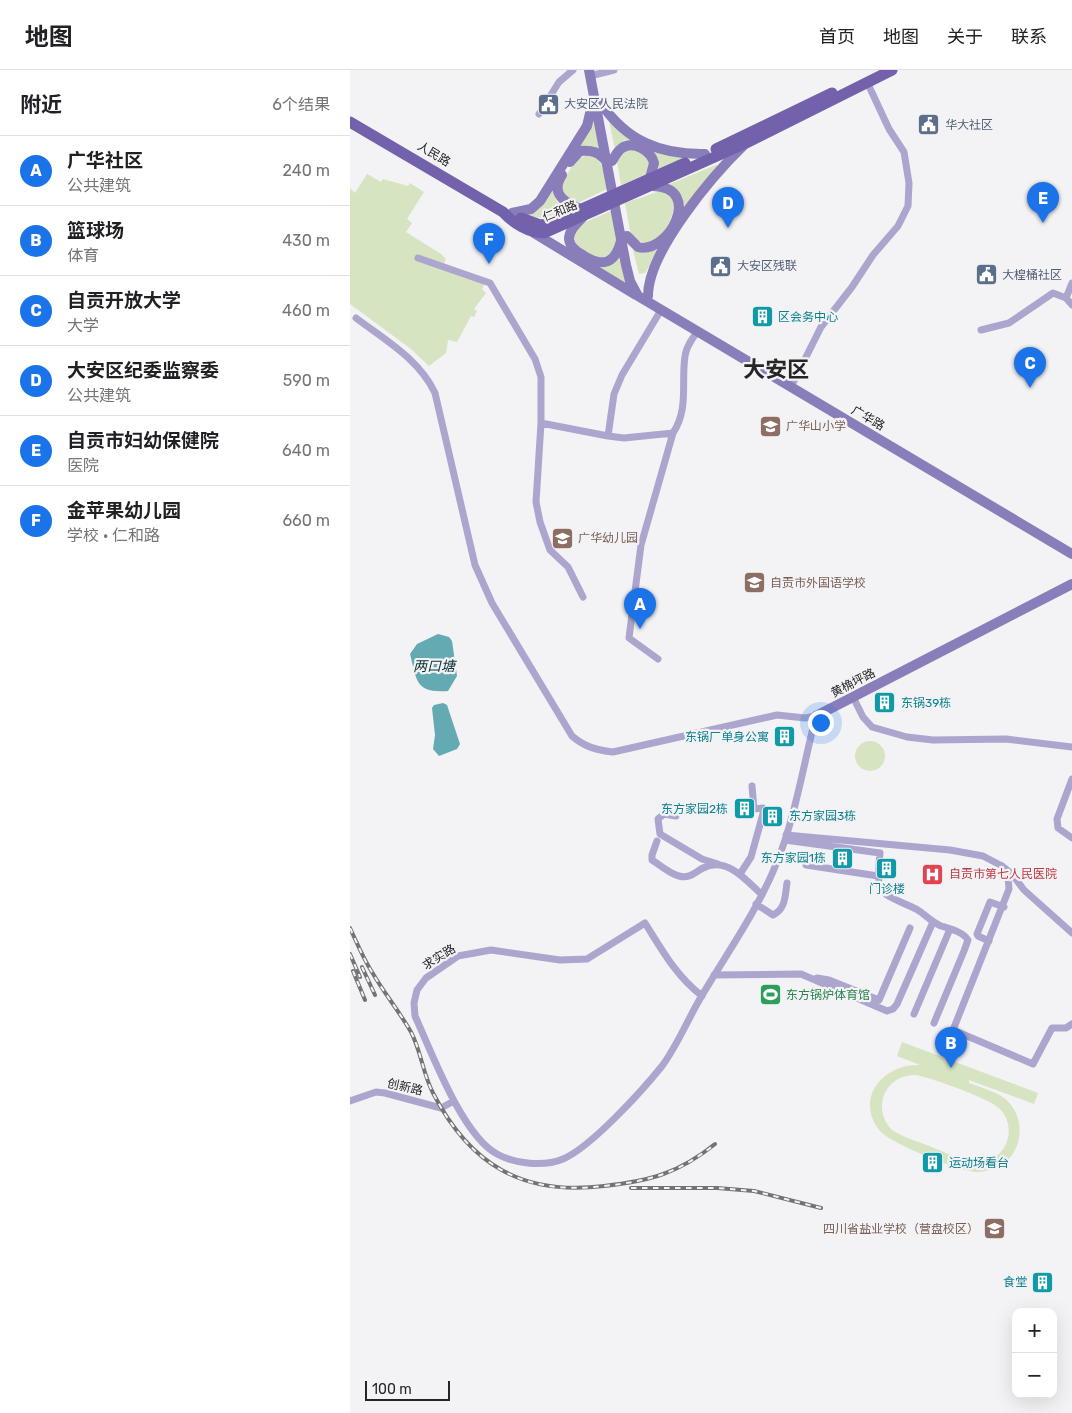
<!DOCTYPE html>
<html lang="zh">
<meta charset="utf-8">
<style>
:root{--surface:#fff;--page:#f2f2f2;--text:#202124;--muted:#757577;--line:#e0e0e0;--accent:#1a73e8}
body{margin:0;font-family:Rubik,"Noto Sans SC",sans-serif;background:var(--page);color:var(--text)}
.controls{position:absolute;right:15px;bottom:15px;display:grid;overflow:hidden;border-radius:10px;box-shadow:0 5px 20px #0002}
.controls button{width:45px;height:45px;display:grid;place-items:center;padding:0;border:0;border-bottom:1px solid var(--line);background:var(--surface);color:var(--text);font:25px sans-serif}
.scale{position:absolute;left:15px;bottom:12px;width:85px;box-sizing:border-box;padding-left:5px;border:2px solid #252526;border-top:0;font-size:14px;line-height:18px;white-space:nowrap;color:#252526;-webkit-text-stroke:4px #f3f2f5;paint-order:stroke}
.you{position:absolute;left:470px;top:652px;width:18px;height:18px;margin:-12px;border:4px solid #fff;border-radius:50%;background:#1a73e8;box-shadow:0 0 0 8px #1a73e833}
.badge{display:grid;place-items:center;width:32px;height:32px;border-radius:50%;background:var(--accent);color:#fff;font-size:16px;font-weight:700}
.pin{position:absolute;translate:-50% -41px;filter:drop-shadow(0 1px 2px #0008)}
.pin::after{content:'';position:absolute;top:26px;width:18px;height:15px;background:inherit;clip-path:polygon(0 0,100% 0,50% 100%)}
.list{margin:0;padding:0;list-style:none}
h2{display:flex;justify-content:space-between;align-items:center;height:65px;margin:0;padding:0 20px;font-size:21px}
h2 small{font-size:16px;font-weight:400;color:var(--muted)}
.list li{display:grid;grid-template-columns:32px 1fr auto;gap:15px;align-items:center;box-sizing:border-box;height:70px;padding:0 20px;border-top:1px solid var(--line)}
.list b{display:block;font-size:19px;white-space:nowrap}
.list p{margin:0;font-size:16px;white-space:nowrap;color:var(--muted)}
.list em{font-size:16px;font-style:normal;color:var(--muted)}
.map{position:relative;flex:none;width:722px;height:1343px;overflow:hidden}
header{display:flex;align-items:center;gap:30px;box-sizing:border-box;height:70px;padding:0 25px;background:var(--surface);border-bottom:1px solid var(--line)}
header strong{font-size:24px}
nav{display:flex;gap:28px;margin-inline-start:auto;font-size:18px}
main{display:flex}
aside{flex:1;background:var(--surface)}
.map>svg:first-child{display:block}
.green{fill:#d6e4c1;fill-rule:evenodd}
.water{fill:#63aab3}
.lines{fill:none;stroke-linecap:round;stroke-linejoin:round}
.minor{stroke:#aca5ce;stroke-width:7}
.secondary{stroke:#8a7eba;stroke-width:10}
.primary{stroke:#7362ab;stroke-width:11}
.rail-casing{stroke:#737374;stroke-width:4}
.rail{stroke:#f3f2f5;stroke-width:2;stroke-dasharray:5.5;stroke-linecap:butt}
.labels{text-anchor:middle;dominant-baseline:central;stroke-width:4.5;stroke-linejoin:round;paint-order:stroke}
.service-label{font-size:12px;fill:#4e5e75;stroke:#f3f2f5;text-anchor:start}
.street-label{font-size:12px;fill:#252526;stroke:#f3f2f5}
.culture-label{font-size:12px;fill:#0d838f;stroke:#f3f2f5;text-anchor:start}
.education-label{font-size:12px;fill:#785e54;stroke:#f3f2f5;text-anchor:start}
.health-label{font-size:12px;fill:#be3a42;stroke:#f3f2f5;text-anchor:start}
.leisure-label{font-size:12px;fill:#27864d;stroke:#f3f2f5;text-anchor:start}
.water-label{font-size:14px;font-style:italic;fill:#0b3034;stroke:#f3f2f5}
.town-label{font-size:22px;font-weight:bold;fill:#252526;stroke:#f3f2f5}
</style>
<header>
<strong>地图</strong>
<nav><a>首页</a><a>地图</a><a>关于</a><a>联系</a></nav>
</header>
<main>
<aside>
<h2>附近<small>6个结果</small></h2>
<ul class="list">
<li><span class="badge">A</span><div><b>广华社区</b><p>公共建筑</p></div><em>240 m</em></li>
<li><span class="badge">B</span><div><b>篮球场</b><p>体育</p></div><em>430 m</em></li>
<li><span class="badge">C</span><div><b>自贡开放大学</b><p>大学</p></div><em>460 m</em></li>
<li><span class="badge">D</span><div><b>大安区纪委监察委</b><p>公共建筑</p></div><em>590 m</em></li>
<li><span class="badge">E</span><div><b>自贡市妇幼保健院</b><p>医院</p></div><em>640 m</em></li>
<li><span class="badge">F</span><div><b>金苹果幼儿园</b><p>学校 · 仁和路</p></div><em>660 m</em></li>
</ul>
</aside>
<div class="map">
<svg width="722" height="1343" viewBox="0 0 722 1343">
<rect width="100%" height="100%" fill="#f3f2f5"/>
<path class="green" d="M245 45 251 80H225Z
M259 51 282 70H274L265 80Z
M275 79 288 80 300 89 296 104 271 115 267 91Z
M301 80 333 88 307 100Z
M237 85C255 88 254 104 257 119L228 133 214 126 211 114 226 90Z
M366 95 369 96 334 141 330 124 320 114Z
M17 104 31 112 33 109 58 116 60 113 74 122 57 149 62 153 56 162 91 184 96 189 93 196 135 213 132 219 136 223 124 239 127 241 124 247 121 246 107 272 98 270 96 283 79 296 61 279 0 234V118L5 123Z
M202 116C203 129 208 135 220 140L194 148 182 147 180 145 182 141Z
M313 120 325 130C323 153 307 187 281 166L275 133Z
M261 141C266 163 273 174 253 190L230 180 225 171 224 165 231 154Z
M310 179 295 203 289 204 283 180 294 183Z
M271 185 276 214 249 198 261 194Z
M505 686a15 15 0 1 1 30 0a15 15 0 1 1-30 0Z
M552 972 688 1023 684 1034 619 1010V1013C630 1017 644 1021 654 1028 676 1045 675 1081 650 1096 642 1100 634 1102 625 1102 607 1100 539 1073 529 1060 504 1027 535 993 570 995L547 986ZM565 1005C580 1007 641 1029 650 1039 669 1059 655 1093 628 1092 613 1092 597 1083 584 1078 570 1072 554 1068 542 1060 521 1038 535 1005 565 1005Z"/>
<path class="water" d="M88 564 99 567 102 571 107 606 98 621C65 623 67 611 60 584L67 574Z
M93 633 97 635 110 674 107 679 89 686 83 679 85 665 82 638 84 635Z"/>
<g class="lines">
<path class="minor" d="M244 5 264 0
M189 44 209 12 223 0
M68 188 140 213 185 289 191 307V353L258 366
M716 228 722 213
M311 240 272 305 264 324 258 366 274 368 323 363C339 339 331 313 335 286 336 277 342 269 347 262
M6 248C35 270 69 289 85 323L125 495 142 533 222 666C235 677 246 680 263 682L427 645 455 648 466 646C454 692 445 748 427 792 408 840 377 883 351 927 338 949 327 976 312 996 292 1021 241 1077 213 1089 194 1097 165 1094 147 1084 112 1065 82 983 65 946L64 933 67 920 76 908 108 886 141 880 210 890 237 889 295 853C312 880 326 906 352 926
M631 260 659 253 703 223 716 228 722 235
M441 317 471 257 502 217 523 185 548 156 558 136 559 113 554 82 539 59 518 14
M191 353 186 432 190 452 200 480 218 497 233 527
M308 589 279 568 291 475 323 363
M503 627 513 647 522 657 557 667 583 670 656 669 722 677
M722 709 707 749 708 758 722 768
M326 746 314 744 308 749 310 764 352 789 368 794
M436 765 600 780 633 786 652 796 662 804 674 820 722 863
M435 770 530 783C526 827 528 821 566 839 575 844 581 852 591 856 601 859 613 862 618 870L614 881 584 953
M307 771 302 785V790C310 795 320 804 329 806 340 809 345 802 353 798 377 786 396 810 412 825
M456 795 528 806
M652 796 658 807 659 819 603 960 683 994 702 958H716L722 954
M390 804 401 787 414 740 413 738 404 739 402 716
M406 834 423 845C436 839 435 825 437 813
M639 871 628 866 627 864 640 832 654 837
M364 905 451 904 537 941 543 939 547 934 583 852
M467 908 479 910 529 930 560 858
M564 944 600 859
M0 1031 26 1022 35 1023 91 1038 104 1031"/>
<path class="secondary" d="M239 0 276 195 280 211 288 226 722 484
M251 33C276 71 311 85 355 84
M262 91C265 87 267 81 272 78 284 70 301 81 304 93L300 108
M220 92 230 81C242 80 249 82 256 91
M212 105C200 123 214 133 231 139
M162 143 181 139 190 131 237 56 243 31
M233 147C227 153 219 160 219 169 220 178 228 182 234 186 254 198 265 193 271 171
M184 163 286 225
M277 166 288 177C319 185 354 117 303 116
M298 226C298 181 363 105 395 74
M466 646 722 514"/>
<path class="primary" d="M0 52 153 142C163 153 179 163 194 163L396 73 542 0
M366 79 482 23
M171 148 190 155 198 154 335 93"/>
<defs>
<path id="rail" d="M0 858C7 873 13 888 22 902 34 923 49 941 61 962 71 981 73 1004 83 1023 120 1095 173 1126 254 1116 300 1111 329 1103 365 1074
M0 884 10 907
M12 897 25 925
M3 901 15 930
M281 1118H367L404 1121 471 1138"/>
</defs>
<use href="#rail" class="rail-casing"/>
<use href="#rail" class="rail"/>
</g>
<defs>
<symbol id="civic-square" viewBox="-11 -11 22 22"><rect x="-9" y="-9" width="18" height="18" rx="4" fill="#5c6f8a" stroke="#f3f2f5"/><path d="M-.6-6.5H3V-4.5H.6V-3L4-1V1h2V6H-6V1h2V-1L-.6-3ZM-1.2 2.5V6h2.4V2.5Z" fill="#fff"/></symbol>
<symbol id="building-square" viewBox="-11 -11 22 22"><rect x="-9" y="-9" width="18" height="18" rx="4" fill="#0f9aa8" stroke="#f3f2f5"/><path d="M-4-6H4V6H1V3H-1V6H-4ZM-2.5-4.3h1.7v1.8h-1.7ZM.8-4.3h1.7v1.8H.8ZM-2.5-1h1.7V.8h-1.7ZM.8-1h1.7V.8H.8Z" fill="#fff"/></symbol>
<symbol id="school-square" viewBox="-11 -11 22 22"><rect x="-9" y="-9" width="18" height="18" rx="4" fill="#8d6e63" stroke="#f3f2f5"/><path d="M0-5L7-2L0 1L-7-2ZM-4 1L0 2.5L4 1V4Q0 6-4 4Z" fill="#fff"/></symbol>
<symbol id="hospital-square" viewBox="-11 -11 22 22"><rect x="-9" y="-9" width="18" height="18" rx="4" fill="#e0444e" stroke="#f3f2f5"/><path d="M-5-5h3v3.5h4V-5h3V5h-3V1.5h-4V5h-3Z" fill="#fff"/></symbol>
<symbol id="stadium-square" viewBox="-11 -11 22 22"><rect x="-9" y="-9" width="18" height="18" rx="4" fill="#2e9e5b" stroke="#f3f2f5"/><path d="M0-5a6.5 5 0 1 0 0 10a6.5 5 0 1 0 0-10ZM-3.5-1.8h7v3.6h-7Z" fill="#fff"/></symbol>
<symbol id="university-square" viewBox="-11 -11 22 22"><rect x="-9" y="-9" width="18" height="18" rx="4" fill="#8d6e63" stroke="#f3f2f5"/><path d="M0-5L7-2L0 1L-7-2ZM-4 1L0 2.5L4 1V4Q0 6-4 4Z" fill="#fff"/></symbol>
</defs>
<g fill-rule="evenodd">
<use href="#civic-square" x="186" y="22" width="25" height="25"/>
<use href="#civic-square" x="566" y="42" width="25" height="25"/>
<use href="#civic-square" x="358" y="184" width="25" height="25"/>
<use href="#civic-square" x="624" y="192" width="25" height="25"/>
<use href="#building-square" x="400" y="234" width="25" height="25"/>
<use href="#school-square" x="408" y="344" width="25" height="25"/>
<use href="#school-square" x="200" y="456" width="25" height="25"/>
<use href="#school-square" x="392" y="500" width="25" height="25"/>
<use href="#building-square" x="522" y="620" width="25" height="25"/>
<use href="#building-square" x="422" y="654" width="25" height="25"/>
<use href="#building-square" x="382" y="726" width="25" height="25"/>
<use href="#building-square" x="410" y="734" width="25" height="25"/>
<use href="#building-square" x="480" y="776" width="25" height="25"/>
<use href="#building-square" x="524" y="786" width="25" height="25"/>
<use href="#hospital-square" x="570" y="792" width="25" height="25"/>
<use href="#stadium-square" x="408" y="912" width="25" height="25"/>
<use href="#building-square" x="570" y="1080" width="25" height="25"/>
<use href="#university-square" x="632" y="1146" width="25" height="25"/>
<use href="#building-square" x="680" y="1200" width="25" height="25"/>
</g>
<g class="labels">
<g class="service-label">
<text x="214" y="34">大安区人民法院</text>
<text x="595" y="55">华大社区</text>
<text x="387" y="196">大安区残联</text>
<text x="652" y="205">大楻桶社区</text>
</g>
<g class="street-label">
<text transform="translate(84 84) rotate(31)">人民路</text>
<text transform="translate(210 141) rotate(-22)">仁和路</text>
<text transform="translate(518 348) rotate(30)">广华路</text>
<text transform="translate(503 613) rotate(-27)">黄桷坪路</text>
<text transform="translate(89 887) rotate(-32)">求实路</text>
<text transform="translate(55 1017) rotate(13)">创新路</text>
</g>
<g class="culture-label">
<text x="428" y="247">区会务中心</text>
<text x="551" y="633">东锅39栋</text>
<text x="419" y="667" text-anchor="end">东锅厂单身公寓</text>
<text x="378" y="739" text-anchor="end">东方家园2栋</text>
<text x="439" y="746">东方家园3栋</text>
<text x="476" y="788" text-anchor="end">东方家园1栋</text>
<text x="537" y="819" text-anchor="middle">门诊楼</text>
<text x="599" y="1093">运动场看台</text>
<text x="677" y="1212" text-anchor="end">食堂</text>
</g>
<g class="education-label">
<text x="436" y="356">广华山小学</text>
<text x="228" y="468">广华幼儿园</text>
<text x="420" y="513">自贡市外国语学校</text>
<text x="629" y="1159" text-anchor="end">四川省盐业学校（营盘校区）</text>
</g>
<g class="health-label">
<text x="599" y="804">自贡市第七人民医院</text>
</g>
<g class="leisure-label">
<text x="436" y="925">东方锅炉体育馆</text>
</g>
<g class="water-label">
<text x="84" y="596">两口塘</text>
</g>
<g class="town-label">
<text x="426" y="299">大安区</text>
</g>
</g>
</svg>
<div class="controls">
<button>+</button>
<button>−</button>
</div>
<div class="scale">100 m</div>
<div class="you"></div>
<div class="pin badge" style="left:290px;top:559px">A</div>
<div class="pin badge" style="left:601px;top:998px">B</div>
<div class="pin badge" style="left:680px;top:318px">C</div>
<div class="pin badge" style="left:378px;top:158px">D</div>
<div class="pin badge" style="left:693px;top:153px">E</div>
<div class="pin badge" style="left:139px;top:194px">F</div>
</div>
</main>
